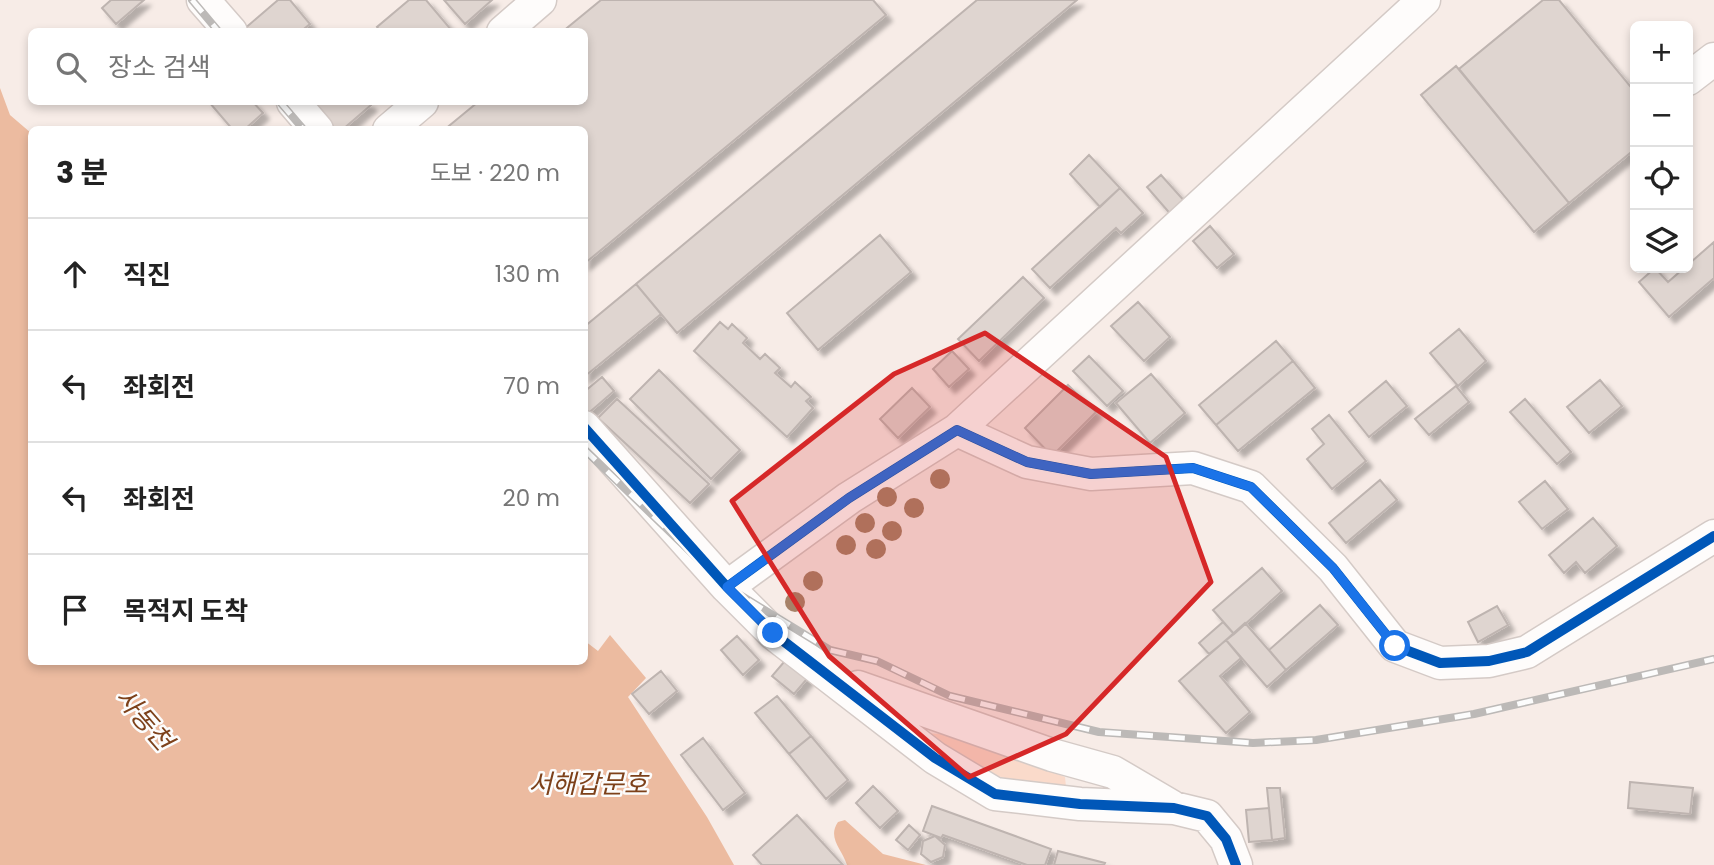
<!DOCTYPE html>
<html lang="ko">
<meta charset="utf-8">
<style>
:root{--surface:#fff;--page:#f6f6f6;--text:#222;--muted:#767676;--line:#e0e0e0}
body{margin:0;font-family:Poppins,"Noto Sans KR",sans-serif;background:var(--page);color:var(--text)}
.controls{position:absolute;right:21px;top:21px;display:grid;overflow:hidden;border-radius:10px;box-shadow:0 4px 10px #0003}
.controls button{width:63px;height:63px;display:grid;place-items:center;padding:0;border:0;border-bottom:2px solid var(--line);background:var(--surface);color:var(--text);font:35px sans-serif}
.stop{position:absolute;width:21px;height:21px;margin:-16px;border:5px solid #1a73e8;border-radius:50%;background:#fff}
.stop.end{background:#1a73e8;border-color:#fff;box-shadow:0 2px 7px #0008}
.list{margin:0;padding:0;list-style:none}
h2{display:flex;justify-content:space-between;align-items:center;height:91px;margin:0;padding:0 28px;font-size:30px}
h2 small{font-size:23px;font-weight:400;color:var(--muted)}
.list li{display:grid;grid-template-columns:46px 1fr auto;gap:21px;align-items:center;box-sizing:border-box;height:112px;padding:0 28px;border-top:2px solid var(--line)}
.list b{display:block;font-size:26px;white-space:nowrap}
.list em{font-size:23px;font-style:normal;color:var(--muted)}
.icon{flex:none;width:38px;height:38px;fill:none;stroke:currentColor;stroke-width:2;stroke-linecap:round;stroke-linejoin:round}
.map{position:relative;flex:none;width:1714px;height:865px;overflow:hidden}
.search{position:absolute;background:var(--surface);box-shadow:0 4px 10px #0003;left:28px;top:28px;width:560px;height:77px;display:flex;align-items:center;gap:18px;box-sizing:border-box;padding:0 24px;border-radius:10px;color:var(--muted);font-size:26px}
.panel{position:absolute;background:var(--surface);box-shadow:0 4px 10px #0003;left:28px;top:126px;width:560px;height:539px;border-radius:10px}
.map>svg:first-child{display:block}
.green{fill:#fadaca}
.water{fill:#ecbba0}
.building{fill:#dfd5d0;stroke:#beb4b0;stroke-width:2;filter:url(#shadow)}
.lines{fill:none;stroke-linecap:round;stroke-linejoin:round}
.minor-casing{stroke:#d4cac6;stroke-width:35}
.minor{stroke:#fefcfb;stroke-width:32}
.rail-casing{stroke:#bcb9b7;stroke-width:8}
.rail{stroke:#fcfcfc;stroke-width:5;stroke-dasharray:16;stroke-linecap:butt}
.cycleway-casing{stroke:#fcfcfc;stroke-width:15}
.cycleway{stroke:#0057b8;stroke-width:10}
.tree{fill:#a78268}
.route{stroke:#1a73e8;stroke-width:9}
.marked{fill:#d62828;fill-opacity:0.2;stroke:#d62828;stroke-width:5;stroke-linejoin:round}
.labels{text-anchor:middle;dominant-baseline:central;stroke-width:5;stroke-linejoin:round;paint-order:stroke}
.water-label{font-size:26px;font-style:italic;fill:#7d411a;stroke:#fcfcfc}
</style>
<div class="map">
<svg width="1714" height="865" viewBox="0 0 1714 865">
<defs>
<filter id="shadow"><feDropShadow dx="6" dy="6" stdDeviation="2" flood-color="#0004"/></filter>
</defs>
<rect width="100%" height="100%" fill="#f7ece7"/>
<path class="green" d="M925 733C975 734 1019 759 1065 777L1066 787 1058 792 975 770Z"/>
<path class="water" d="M0 88 10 115 31 133 32 662H584L585 641 598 651 610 635 646 678 628 697 707 817 734 865H0Z
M845 820 883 854 926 865H847C842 849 827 838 838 822Z"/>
<path class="building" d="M111 0H144L116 24 102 8Z
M278 0H290L310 24 300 32H245L243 30Z
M409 0H426L453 32H381L377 27Z
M444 0H492L465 24Z
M601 0H873L886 15 584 264V130H444L478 102H584V32H562Z
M977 0H1077L677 333 636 284Z
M1543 0H1559L1635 92V149L1569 203 1459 69Z
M1456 66 1569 203 1534 232 1421 95Z
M209 102H253L263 113 244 130H233Z
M303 102H367L371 105 342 130H327Z
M1089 155 1120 188 1100 207 1070 174Z
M1161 175 1187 204 1173 217 1147 187Z
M1120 188 1143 213 1121 233 1116 228 1050 288 1032 269Z
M1210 226 1234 254 1217 268 1193 241Z
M880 235 911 272 818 350 787 313Z
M1714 242V278L1669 317 1639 282 1655 268 1668 282Z
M1023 277 1044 298 979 361 958 339Z
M636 284 661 314 584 377V327Z
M1138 302 1170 337 1144 361 1111 326Z
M720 322 728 329 732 324 747 338 743 343 760 359 765 354 780 368 775 373 791 387 795 382 811 397 806 401 813 408 787 437 694 351Z
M1459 329 1486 361 1458 386 1430 353Z
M1276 341 1293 361 1216 425 1199 405Z
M952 351 969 369 949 387 933 369Z
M1089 356 1123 391 1107 406 1073 371Z
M1293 361 1315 388 1238 451 1216 425Z
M659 370 740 450 711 479 630 399Z
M1151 374 1185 413 1150 443 1116 403Z
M602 377 614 391 584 417V392Z
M1600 380 1622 406 1589 433 1567 407Z
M1386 381 1407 406 1369 437 1349 412Z
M1068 385 1096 412 1052 456 1025 428Z
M1456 386 1469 402 1429 435 1415 419Z
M912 388 930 407 898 438 880 419Z
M617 399 709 484 690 503 598 418Z
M1525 399 1571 452 1557 464 1510 412Z
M1329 415 1366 461 1332 489 1307 459 1324 444 1312 429Z
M1380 480 1397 500 1346 543 1329 523Z
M1545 481 1568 509 1542 529 1519 502Z
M1593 518 1617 546 1585 573 1576 562 1564 573 1549 555Z
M1262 568 1282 591 1234 634 1213 610Z
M1320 605 1338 625 1286 670 1269 650Z
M1497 606 1508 625 1478 642 1468 622Z
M1223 622 1234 634 1209 654 1199 643Z
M1245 623 1286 670 1267 687 1226 640Z
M737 636 759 660 743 675 721 650Z
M1226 640 1241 658 1220 676 1250 712 1226 733 1179 681Z
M790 655 812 673 794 694 772 676Z
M661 671 677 691 649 714 632 694Z
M777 696 811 736 789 754 755 713Z
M811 736 848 780 826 799 789 754Z
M703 738 745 793 723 810 681 755Z
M1630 782 1693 788 1690 814 1628 808Z
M873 786 898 811 880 828 856 803Z
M1267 788H1280L1285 838 1272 840Z
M932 806 1051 849 1045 865H1027L943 835 941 838 923 831Z
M1269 808 1272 840 1249 842 1246 810Z
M797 815 843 865H762L753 855Z
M909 825 920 835 908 850 896 840Z
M935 836 945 845 943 857 931 862 921 854 923 841Z
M1058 851 1105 863 1104 865H1054Z"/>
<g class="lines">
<defs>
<path id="minor" d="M203 0 231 32
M503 32 540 0
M1688 79 1714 59
M293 102 317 130
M389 130 422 102
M584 427 727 587 773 633 935 758 995 794 1080 804 1174 808 1207 816 1226 839 1236 865
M957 430 1424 0
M727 587 849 498 957 430 1027 462 1091 474 1193 468 1251 487 1333 568 1395 646 1440 663 1489 661 1527 652 1714 536
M858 687 1052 755 1113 772 1171 806"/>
</defs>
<use href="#minor" class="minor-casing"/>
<use href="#minor" class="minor"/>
<defs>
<path id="rail" d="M192 0 219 32
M280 102 304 130
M584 449 727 587 830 650 877 661 950 696 1099 732 1253 743 1316 740 1474 714 1714 659"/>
</defs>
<use href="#rail" class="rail-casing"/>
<use href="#rail" class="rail"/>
<defs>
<path id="cycleway" d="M584 427 727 587 773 633 935 758 995 794 1080 804 1174 808 1207 816 1226 839 1236 865
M727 587 849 498 957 430 1027 462 1091 474 1193 468 1251 487 1333 568 1395 646 1440 663 1489 661 1527 652 1714 536"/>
</defs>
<use href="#cycleway" class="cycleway-casing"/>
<use href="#cycleway" class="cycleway"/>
</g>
<g class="tree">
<circle cx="940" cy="479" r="10"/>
<circle cx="887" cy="497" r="10"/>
<circle cx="914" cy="508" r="10"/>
<circle cx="865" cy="523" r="10"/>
<circle cx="892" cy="531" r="10"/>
<circle cx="846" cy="545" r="10"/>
<circle cx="876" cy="549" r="10"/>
<circle cx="813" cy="581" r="10"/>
<circle cx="795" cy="602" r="10"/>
</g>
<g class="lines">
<path class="route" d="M773 633 727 587 849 498 957 430 1027 462 1091 474 1193 468 1251 487 1333 568 1395 646"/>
</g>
<path class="marked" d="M985 333 1166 457 1211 582 1066 734 969 777 829 656 732 501 894 374Z"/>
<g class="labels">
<g class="water-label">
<text transform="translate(144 719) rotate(49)">사동천</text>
<text x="588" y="784">서해갑문호</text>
</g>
</g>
</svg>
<div class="controls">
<button>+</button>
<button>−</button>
<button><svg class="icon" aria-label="locate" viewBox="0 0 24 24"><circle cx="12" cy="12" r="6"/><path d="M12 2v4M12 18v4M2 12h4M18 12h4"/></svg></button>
<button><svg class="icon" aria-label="layers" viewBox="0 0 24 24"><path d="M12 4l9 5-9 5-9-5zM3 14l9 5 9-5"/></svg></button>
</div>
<div class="stop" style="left:1395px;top:646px"></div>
<div class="stop end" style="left:773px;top:633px"></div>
<div class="search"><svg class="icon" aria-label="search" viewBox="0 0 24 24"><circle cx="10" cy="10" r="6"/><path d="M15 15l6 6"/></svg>장소 검색</div>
<section class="panel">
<h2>3 분<small>도보 · 220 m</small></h2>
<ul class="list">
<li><svg class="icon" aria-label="ahead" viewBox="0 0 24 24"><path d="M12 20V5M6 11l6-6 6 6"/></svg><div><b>직진</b></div><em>130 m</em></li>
<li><svg class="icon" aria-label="left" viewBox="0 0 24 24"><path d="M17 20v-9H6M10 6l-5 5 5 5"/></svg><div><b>좌회전</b></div><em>70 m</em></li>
<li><svg class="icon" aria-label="left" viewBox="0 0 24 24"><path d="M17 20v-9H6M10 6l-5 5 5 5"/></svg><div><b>좌회전</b></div><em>20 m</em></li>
<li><svg class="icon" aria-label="arrive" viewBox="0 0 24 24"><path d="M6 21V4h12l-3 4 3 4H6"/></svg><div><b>목적지 도착</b></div></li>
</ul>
</section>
</div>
